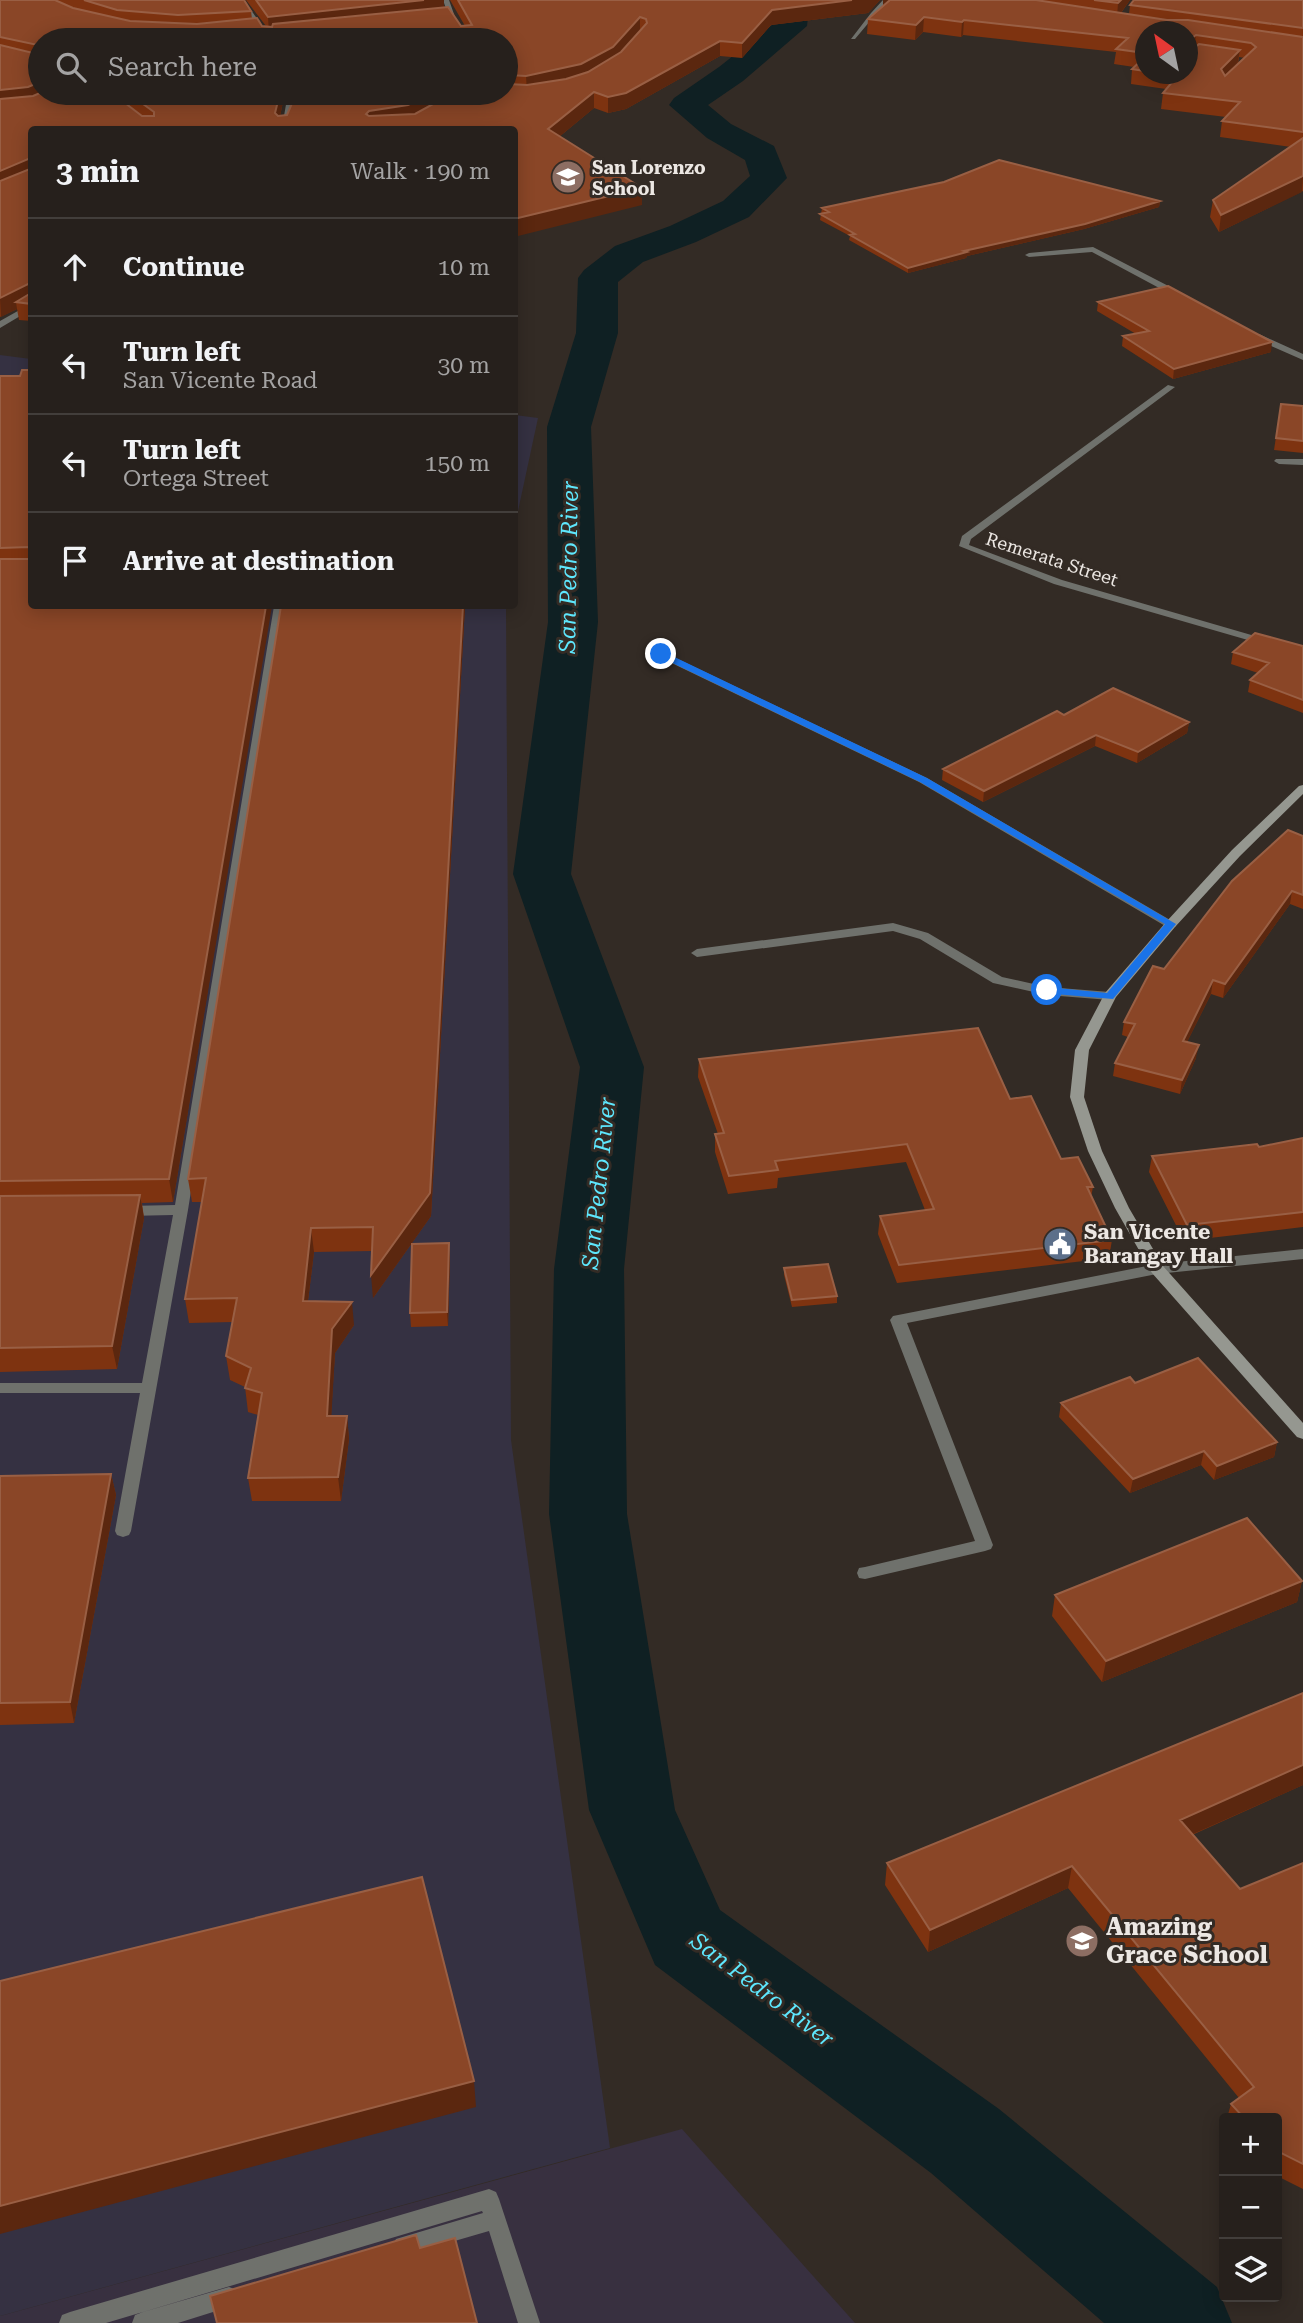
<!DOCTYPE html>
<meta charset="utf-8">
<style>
:root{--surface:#26201c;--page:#2e2825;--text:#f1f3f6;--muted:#a4a3a3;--line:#423e3b}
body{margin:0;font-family:"Roboto Serif",serif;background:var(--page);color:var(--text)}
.controls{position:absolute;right:21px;bottom:21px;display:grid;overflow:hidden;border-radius:7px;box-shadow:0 4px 18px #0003}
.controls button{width:63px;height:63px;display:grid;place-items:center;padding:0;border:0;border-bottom:2px solid var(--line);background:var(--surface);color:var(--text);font:35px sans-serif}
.compass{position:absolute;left:1135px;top:21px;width:63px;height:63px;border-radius:50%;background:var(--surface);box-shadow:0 4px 18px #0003;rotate:327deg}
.stop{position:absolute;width:21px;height:21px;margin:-16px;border:5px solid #1a73e8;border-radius:50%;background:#fff}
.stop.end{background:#1a73e8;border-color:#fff;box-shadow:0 2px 7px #0008}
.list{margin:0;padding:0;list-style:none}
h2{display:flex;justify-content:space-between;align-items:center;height:91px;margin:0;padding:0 28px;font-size:30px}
h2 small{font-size:23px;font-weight:400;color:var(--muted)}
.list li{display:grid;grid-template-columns:46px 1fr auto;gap:21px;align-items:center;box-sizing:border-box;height:98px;padding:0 28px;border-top:2px solid var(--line)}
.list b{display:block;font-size:26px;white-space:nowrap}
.list p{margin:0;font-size:23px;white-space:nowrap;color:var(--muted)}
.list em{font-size:23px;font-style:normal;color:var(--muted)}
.icon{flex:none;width:38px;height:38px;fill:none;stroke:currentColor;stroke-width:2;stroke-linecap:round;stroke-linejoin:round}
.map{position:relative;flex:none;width:1303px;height:2323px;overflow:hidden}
.search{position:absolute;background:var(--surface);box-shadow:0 4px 18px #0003;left:28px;top:28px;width:490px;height:77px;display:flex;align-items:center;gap:18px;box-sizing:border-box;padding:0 24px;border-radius:38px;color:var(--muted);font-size:26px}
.panel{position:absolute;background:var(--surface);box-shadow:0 4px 18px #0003;left:28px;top:126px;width:490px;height:483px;border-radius:7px}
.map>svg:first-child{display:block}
.commercial{fill:#383040}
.industrial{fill:#353142}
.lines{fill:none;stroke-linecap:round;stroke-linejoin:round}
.river{fill:#0f2023;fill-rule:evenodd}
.service{fill:#6f716c;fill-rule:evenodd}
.minor{fill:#6f716c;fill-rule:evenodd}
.tertiary{fill:#6f716c;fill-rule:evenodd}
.secondary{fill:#959790;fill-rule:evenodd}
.wall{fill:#7e3310;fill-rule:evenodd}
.shaded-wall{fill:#5b270f}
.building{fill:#8a4627;stroke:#995f44;stroke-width:2}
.route{fill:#1a73e8}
.labels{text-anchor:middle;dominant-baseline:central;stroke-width:6;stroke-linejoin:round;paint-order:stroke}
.far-poi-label{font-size:18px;font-weight:bold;fill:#ece7e3;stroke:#332b25;text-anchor:start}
.far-street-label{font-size:18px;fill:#ece7e3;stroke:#332b25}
.poi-label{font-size:21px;font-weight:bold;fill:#ece7e3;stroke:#332b25;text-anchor:start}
.water-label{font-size:23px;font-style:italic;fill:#5ee7fd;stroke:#332b25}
.near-poi-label{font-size:24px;font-weight:bold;fill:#ece7e3;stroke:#332b25;text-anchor:start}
</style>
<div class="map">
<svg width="1303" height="2323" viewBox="0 0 1303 2323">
<rect width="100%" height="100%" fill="#332b25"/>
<path class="commercial" d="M682 2129 855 2323H0V2316Z"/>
<path class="industrial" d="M0 355 31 359 32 606H506L511 1440 610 2148 0 2316Z
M515 415 538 418 515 525 514 415Z"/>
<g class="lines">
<path class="river" d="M780 0H810L807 26 743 81 708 105 731 124 774 146 787 178 749 217 696 242 643 262 618 282V333L591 427 598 622 571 874 644 1067 624 1269 627 1514 675 1810 720 1910 999 2109 1217 2287 1232 2323H1104L931 2173 655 1965 589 1810 549 1514 554 1269 580 1067 513 874 548 622 547 427 576 333 578 278 584 270 615 246 670 226 723 201 750 176 745 160 707 138 669 105 674 98 719 67 776 22Z"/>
<path class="service" d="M871 13 876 14 855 39H851Z
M274 606H284L188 1210 131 1531 129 1535 123 1537 117 1535 115 1531 140 1393H0V1383H142L173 1215 127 1216 120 1211 127 1206 175 1205Z
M893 923 928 933 1002 977 1047 987 1110 992 1116 996 1110 1000 1047 995 993 983 920 939 893 931 697 957 691 953 697 949Z
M1157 1264 1162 1265 1164 1269 1162 1273 907 1323 993 1545 991 1549 985 1551 865 1579 859 1578 857 1573 859 1568 865 1567 975 1541 890 1320 893 1316Z
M489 2189 496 2192 499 2199 540 2323H518L489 2231 403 2256 396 2253 392 2246 396 2239 483 2213 482 2211 106 2323H59L62 2315 70 2312Z
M229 2287 237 2290 240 2297 237 2304 229 2307 178 2323H132L135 2315 143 2312Z"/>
<path class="minor" d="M443 0H449L455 17 470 40H464L449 17Z
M883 0H890L875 15H871V13Z
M1093 247 1182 293 1183 295 1176 297 1092 252 1029 257 1025 255 1029 253Z
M1253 334H1259L1303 354V360L1253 338Z
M1168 385 1175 387 971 539 969 545 1062 580 1303 650V656L1054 584 959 546 962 536Z
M1276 459H1303V465L1279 464 1274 461Z
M661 651 927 778 1177 924 1175 927H1167L919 782 657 656 656 654Z
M1303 1249V1259L1157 1274 1150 1269 1157 1264Z"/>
<path class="tertiary" d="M238 0H244L272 40H266Z
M288 93H296L292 116 286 130H279L284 116Z
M32 303V309L0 328V321Z"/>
<path class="secondary" d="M1303 785V794L1240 856 1175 927 1116 997 1089 1050 1084 1097 1102 1151 1129 1208 1163 1266 1303 1423V1439L1297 1437 1152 1273 1115 1208 1088 1151 1070 1097 1075 1050 1105 993 1167 921 1232 850 1299 786Z"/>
</g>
<path class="wall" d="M0 0H244L251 11 252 19 262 26H266L246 0H444V7L461 26H465L450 0H880L868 13 771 25 742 58 720 56 626 109 608 113 594 108 559 137 642 188V205L514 130H32V321L19 320 17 309 0 317ZM40 40H506V93L293 101 287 115 280 116 285 93H40Z
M883 0H1130L1121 13 1129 14 1130 5 1303 0V191L1219 232 1210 217 1213 200 1291 147 1220 137 1222 121 1226 117 1161 109 1163 93 1166 89 1131 84 1132 69 1134 67 1114 64 1116 52 963 35 961 37 923 32 915 40 867 34 868 19 883 6ZM1145 32H1187V74H1145ZM1239 57 1245 58 1238 64Z
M1160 201 1159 207 1084 229 967 256 966 258 908 273 849 240 850 236 820 220 822 208Z
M1098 302 1271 352 1173 379 1122 346 1123 336 1136 334 1097 311Z
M0 376H20L271 606 173 1202 142 1203 144 1218 117 1369 0 1372Z
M1281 404 1303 406V453L1274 450Z
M281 606H465L431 1216 373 1298 372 1251 314 1252 308 1301 354 1325 335 1353 331 1416H347L349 1439 341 1501H252L248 1478 258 1415 248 1412 245 1387 230 1380 226 1356 233 1322 189 1323 185 1299 202 1202H192L188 1179Z
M1303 646V713L1248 692 1250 680 1258 673 1231 664 1233 652Z
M1064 715 1189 722 1187 733 1137 763 1095 746 983 802 942 780 943 769Z
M1303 836V909L1290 904 1223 998 1211 994 1187 1042 1196 1058 1180 1094 1113 1076 1115 1063 1128 1037 1122 1035 1124 1022Z
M699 1059 1010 1099 1061 1159 1093 1187 1091 1197 1112 1240 1109 1258 897 1283 878 1234 880 1216 925 1210 906 1162 778 1178 777 1188 728 1194 715 1152V1134H718L698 1077Z
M1303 1138V1227L1184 1241 1149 1172 1152 1156 1259 1147Z
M450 1257 448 1326 411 1327 410 1313Z
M784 1268 837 1296V1303L792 1307 784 1275Z
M1135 1383 1277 1442 1274 1457 1214 1480 1201 1465 1130 1493 1059 1417 1061 1403Z
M111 1474 116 1495 74 1723 0 1725V1476Z
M1302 1581 1297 1602 1102 1682 1052 1616 1055 1595Z
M1303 1693V1785L1192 1835 1240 1889 1303 1863V2189L1277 2176V2118H1227L1231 2104 1239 2098 1068 1888 928 1952 885 1885 887 1863Z"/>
<path class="shaded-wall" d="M424 0H444V13L269 32 268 17Z
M852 0H880L868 13 771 25 742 58V43L772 10Z
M883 0H896L883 11Z
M1121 0H1130L1117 18 1118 3Z
M640 17V32L613 62 581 80 527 91 526 76Z
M924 17 923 32 915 40 916 25Z
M964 20 963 35 961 37 962 22Z
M1196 35 1194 50 1187 55 1188 41Z
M720 41V56L626 109 608 113V97Z
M1240 50 1237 66 1219 84 1221 69Z
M40 82V93L0 106V90Z
M594 92V108L548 146V129Z
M280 93H285L277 129 275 113Z
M432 93H462L409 121 370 127 366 114 369 111Z
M28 159 31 176 0 189V171Z
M1303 176 1302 192 1219 232 1221 215Z
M642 188V205L514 237V219Z
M1160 201 1159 207 1084 229 967 256 966 258 908 273V268L964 251Z
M30 283 32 294 16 302 17 309 1 317 0 298Z
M1272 342 1271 352 1173 379 1174 369Z
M266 606H272L173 1202 169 1179Z
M463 606H465L431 1216 373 1298 371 1275Z
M1189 722 1187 733 1137 763 1138 752Z
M1096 735 1095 746 983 802 984 791Z
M1292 891 1290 904 1223 998 1225 984Z
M1213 980 1211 994 1181 1054 1183 1041Z
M1199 1045 1196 1058 1180 1094 1182 1080Z
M140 1195 144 1218 117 1369 112 1346Z
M311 1228 314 1252 305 1325 303 1301Z
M449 1243 450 1257 448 1326 447 1312Z
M352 1302 354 1325 335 1353 330 1439 327 1416 332 1329Z
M347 1416 349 1439 341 1501 338 1477Z
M1277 1442 1274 1457 1214 1480 1217 1466Z
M1204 1451 1201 1465 1130 1493 1133 1479Z
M111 1474 116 1495 74 1723 70 1702Z
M1302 1581 1297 1602 1102 1682 1106 1661Z
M1303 1765V1785L1175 1842 1180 1820Z
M1072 1866 1068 1888 928 1952 930 1930Z
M474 2081 476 2107 0 2234V2206Z"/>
<path class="building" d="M0 0H55L73 8 130 21 197 24 257 18 262 26 272 27 273 24 448 7 461 26 472 25 458 0H852L772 10 742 43 720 41 626 93 608 97 594 92 548 129 642 188 514 219V130H32V161L28 159 0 171V99L33 96 40 93H112L142 116H154V112L128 93H280L275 113 278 116 287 115 293 101 295 93H432L408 105 369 111 366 114 369 116 415 114 453 93H506V84L527 85 566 79 588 72 621 52 647 23 646 19 640 17 613 47 581 64 526 76 506 75V40H40V51L38 45 0 37Z
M84 0H244L251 11 178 15 117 10Z
M256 0H424L268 17Z
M890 0H1036L1167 20H1188L1303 37V132L1222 121 1240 102 1163 93 1178 75 1168 74H1187V48L1192 50 1199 44 1240 50 1221 69 1225 76 1256 47 1251 43 1196 35 1188 41 1187 47V32H1145V53L1116 49 1128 38 964 20 962 22 924 17 916 25 868 19Z
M1094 0H1121L1118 3Z
M1134 0H1303V28L1130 5Z
M0 45 37 54 40 52V82L28 87 0 90Z
M1145 57V71L1132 69Z
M1303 138V176L1221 215 1213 200Z
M999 160 1160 201 1085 224 964 251 967 252 908 268 850 235 855 234 820 214 829 212 822 208 944 182Z
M32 164V304L16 302 31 293 30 283 0 298V181L30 169Z
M1168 286 1272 342 1174 369 1123 336 1149 331 1098 302Z
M22 370H32V606H266L169 1179 0 1181V559H29L31 556 29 547 0 548V376H20Z
M1281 404 1303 406V441L1276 438Z
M281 606H463L430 1193 371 1275 373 1227 311 1228 303 1301 352 1302 332 1329 327 1416H347L338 1477 248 1478 262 1393 245 1388 251 1368 226 1356 237 1298 185 1299 206 1178 188 1179Z
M1255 633 1303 646V700L1250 680 1269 663 1233 652Z
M1113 688 1189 722 1138 752 1096 735 984 791 943 769 1057 711 1064 715Z
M1288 830 1303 836V895L1292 891 1225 984 1213 980 1183 1041 1199 1045 1182 1080 1115 1063 1135 1024 1124 1022 1153 966 1164 969 1232 881Z
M978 1028 1010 1099 1031 1096 1061 1159 1078 1157 1093 1187H1087L1112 1240 899 1265 880 1216 934 1209 907 1144 775 1161 778 1170 729 1176 715 1134 724 1133 699 1059Z
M1303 1138V1212L1187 1225 1152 1156 1257 1144 1259 1147Z
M140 1195 112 1346 0 1348V1196Z
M449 1243 447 1312 410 1313 412 1244Z
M828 1264 837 1296 792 1300 784 1268Z
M1198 1358 1277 1442 1217 1466 1204 1451 1133 1479 1061 1403 1130 1377 1135 1383Z
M111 1474 70 1702 0 1703V1476Z
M1247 1518 1302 1581 1106 1661 1055 1595Z
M1303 1693V1765L1180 1820 1240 1889 1303 1863V2164L1277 2151V2118H1244L1231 2104 1254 2087 1072 1866 930 1930 887 1863Z
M422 1877 474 2081 0 2206V1981Z
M416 2235 420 2248 455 2238 477 2323H217L210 2296Z"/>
<path class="route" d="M658 652H664L927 778 1176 924 1113 999 1043 993V988L1047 987 1107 993 1165 924 920 782 658 656Z"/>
<defs>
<symbol id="school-disc" viewBox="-11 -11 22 22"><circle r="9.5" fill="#8d6e63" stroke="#332b25"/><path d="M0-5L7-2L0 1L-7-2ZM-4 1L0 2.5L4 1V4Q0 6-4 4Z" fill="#fff"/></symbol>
<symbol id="civic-disc" viewBox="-11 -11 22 22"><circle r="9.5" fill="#5c6f8a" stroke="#332b25"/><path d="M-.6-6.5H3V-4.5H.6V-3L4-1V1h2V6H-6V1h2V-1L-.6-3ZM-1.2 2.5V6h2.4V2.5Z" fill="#fff"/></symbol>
</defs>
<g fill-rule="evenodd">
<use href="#school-disc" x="549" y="158" width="38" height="38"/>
<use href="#civic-disc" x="1041" y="1225" width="38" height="38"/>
<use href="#school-disc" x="1063" y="1922" width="38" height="38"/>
</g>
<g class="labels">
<g class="far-poi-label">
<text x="592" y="167">San Lorenzo<tspan x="592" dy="21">School</tspan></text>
</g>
<g class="far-street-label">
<text transform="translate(1052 559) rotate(18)">Remerata Street</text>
</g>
<g class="poi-label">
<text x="1084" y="1232">San Vicente<tspan x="1084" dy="24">Barangay Hall</tspan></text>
</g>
<g class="water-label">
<text transform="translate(569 567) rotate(-89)">San Pedro River</text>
<text transform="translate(599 1183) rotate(-84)">San Pedro River</text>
<text transform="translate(762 1990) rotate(37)">San Pedro River</text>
</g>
<g class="near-poi-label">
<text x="1106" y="1927">Amazing<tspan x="1106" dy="28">Grace School</tspan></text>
</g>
</g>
</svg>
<div class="controls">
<button>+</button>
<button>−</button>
<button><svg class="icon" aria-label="layers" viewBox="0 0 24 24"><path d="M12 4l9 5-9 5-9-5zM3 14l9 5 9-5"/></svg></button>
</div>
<svg class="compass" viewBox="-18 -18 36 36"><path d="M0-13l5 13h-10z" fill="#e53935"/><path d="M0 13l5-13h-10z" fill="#a4a3a3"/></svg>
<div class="stop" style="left:1047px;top:990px"></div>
<div class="stop end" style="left:661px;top:654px"></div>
<div class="search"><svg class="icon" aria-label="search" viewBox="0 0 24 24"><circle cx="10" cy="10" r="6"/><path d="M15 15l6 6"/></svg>Search here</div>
<section class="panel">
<h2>3 min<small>Walk · 190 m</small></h2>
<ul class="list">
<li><svg class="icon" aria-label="ahead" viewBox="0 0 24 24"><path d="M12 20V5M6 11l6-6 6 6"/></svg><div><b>Continue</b></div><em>10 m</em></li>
<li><svg class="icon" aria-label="left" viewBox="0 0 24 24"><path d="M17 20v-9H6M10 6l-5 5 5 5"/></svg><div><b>Turn left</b><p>San Vicente Road</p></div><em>30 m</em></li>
<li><svg class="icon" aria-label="left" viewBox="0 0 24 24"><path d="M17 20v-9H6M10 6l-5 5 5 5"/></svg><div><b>Turn left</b><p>Ortega Street</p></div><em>150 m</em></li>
<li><svg class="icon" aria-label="arrive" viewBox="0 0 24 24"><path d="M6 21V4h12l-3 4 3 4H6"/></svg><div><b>Arrive at destination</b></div></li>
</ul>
</section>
</div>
